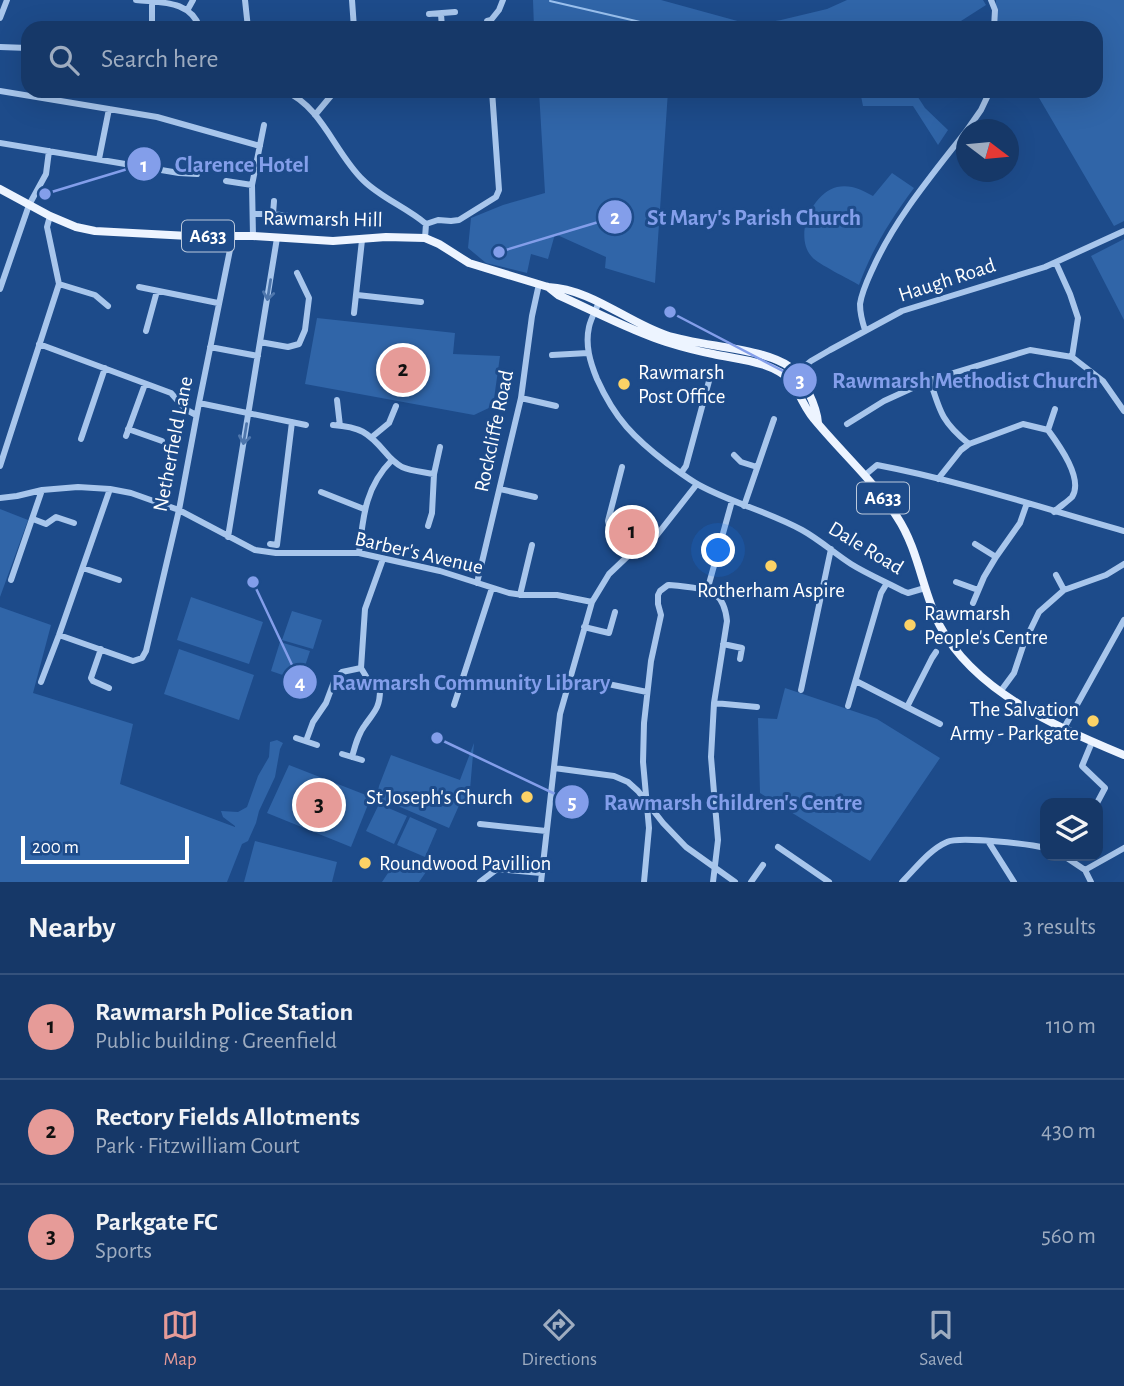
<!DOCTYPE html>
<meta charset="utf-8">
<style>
:root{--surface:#163868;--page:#234371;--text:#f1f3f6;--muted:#9eacc0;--line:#35527c;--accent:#e69b98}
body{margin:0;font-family:"Alegreya Sans",sans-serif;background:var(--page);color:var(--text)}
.controls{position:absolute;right:21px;bottom:21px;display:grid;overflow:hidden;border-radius:14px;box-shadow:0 7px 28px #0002}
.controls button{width:63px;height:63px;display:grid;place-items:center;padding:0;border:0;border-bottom:2px solid var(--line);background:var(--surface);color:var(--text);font:35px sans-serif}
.compass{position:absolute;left:956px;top:119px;width:63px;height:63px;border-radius:50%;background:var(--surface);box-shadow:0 7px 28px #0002;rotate:106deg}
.scale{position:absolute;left:21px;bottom:18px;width:168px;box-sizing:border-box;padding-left:7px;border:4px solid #fff;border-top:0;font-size:19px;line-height:24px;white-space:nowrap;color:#fff;-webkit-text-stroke:5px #1d4b8a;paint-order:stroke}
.you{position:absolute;left:719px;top:551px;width:24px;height:24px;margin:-18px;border:5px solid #fff;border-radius:50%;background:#1a73e8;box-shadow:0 0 0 10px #1a73e833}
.badge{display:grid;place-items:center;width:46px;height:46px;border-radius:50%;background:var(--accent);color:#111;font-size:23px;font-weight:700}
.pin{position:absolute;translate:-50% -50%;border:4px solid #fff;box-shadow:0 2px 7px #0006}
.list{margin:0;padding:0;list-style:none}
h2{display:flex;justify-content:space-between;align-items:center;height:91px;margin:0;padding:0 28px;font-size:30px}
h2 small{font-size:23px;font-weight:400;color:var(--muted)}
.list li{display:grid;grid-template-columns:46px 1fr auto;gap:21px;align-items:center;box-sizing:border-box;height:105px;padding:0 28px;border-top:2px solid var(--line)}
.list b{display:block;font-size:26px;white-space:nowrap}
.list p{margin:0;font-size:23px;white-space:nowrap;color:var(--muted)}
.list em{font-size:23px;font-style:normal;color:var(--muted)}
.icon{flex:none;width:38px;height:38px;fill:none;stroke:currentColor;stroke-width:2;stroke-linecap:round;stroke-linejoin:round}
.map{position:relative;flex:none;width:1124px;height:882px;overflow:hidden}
.search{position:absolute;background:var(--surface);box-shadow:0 7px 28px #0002;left:21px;right:21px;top:21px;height:77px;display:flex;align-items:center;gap:18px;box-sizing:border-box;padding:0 24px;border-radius:21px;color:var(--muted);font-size:26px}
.sheet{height:406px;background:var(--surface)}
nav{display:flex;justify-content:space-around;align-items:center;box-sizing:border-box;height:98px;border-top:2px solid var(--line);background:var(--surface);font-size:19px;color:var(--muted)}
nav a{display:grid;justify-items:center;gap:4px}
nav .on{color:var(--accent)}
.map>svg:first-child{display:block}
.green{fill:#3065a8}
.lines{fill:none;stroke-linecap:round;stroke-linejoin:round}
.stream{stroke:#9bc1ee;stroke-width:2}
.minor{stroke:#a8c6ec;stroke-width:6}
.major{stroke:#edf4ff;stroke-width:8}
.oneway{stroke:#4e76ac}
.poi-dot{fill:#fcd266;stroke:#1d4b8a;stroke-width:2.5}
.labels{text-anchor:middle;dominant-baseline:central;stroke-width:6;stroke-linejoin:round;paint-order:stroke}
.shield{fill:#1d4b8a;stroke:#bbc9dc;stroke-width:2}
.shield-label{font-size:19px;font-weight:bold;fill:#fff}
.street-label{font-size:21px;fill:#fff;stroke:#1d4b8a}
.poi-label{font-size:21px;fill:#fff;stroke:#1d4b8a;text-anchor:start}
.leader{fill:none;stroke:#839eea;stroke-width:2.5}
.callout-dot{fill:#839eea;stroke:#1d4b8a;stroke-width:2.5}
.mark-label{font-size:21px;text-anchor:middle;font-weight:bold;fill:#fff}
.callout-label{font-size:23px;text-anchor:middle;font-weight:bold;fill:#839eea;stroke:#1d4b8a;stroke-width:6;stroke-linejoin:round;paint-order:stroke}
</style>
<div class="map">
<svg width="1124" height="882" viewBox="0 0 1124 882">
<rect width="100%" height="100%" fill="#1d4b8a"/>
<path class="green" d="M533 0H661L752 25 781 20 827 9 847 0H983L986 5 950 28H534Z
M996 0H1124V221L1114 226 1035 91H1096V28H996Z
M539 91H668L655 283 605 268 606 257 555 234 548 259 531 254 527 273 486 263 468 248 471 218 503 205 545 193Z
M860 91H914L925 108 948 130 938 145 913 106H863Z
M892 173 914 188C891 219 872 249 859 285 849 279 818 264 812 257 793 236 812 193 837 187 851 184 862 190 873 196Z
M1124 239V320L1091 256Z
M317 318 455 333 453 354 500 356 493 406 474 415 305 384Z
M0 509 28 520 0 597Z
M191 597 263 622 249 664 177 640Z
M0 607 51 625 33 693 133 724 120 784 235 827V826L223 817 221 811 238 812 247 807 258 776 269 757 270 742 277 740 283 743 280 749 275 777 259 811 256 823 248 841 242 844 227 882H0Z
M292 611 322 620 313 649 282 640Z
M280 642 310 651 300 681 271 671Z
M179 649 254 675 239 720 164 694Z
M785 688 877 719 940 758 870 861 760 793 758 718 777 719Z
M474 743 469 801H461L449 828 377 797 379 786 391 755 460 780Z
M289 765 371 797 351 847 267 813Z
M379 804 407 816 394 844 366 831Z
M410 817 437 829 425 857 397 845Z
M255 841 337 862 332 882H244Z
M398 858 426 872 419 882H382Z"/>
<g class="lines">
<path class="stream" d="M550 1 666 28"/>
<path class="minor" d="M136 0C162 3 190 0 200 28
M245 0 248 28
M352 0 354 28
M991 0 995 10 994 28
M152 2V28
M188 9 193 0
M429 14 455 12
M441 14 442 28
M0 18 7 0
M487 28V21L491 20 499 10 503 0
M0 47 28 48
M0 91 157 117 260 146
M285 91C322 107 335 153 363 180 381 198 406 207 426 224L425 238
M315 115 335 91
M967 130 981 110 990 91
M0 143 179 173 197 174
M99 159 109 109
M226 181 252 185
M253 214H273L274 201
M273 214 288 216
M426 224 438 220 451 221 459 220 496 197 499 190 492 91
M253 236 252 185 264 125
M1056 263 1070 294 1078 318 1072 357
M59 284 95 295 108 306
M139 287 218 303
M0 289 29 205 46 174 49 151
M357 295 421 302
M599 302C596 310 591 318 589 327 585 345 590 362 597 379 615 419 634 438 668 464 678 471 688 479 699 485 732 503 769 512 802 530 820 540 834 553 851 564 867 574 886 582 903 591L908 593 925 588
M354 313 362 240
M865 330C862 321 860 313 860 304 862 291 868 279 873 268 896 217 933 174 967 130
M146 331 157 291
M260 342 288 347 299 344 305 330 309 298 297 273
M39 344 171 393 185 409 196 415
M210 347 258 356
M552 355 588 353
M789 379 811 361 830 350 902 311 1045 267 1124 231
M930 380C940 412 942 422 969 444
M521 398 556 406
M337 400 340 426
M199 403 306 425
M847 424 884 401 930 380 1030 350 1072 357 1103 381 1124 411
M333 425C360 427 368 432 385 452 390 458 395 463 402 467 411 471 424 472 434 474
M128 429 162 441
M1048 430 1055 409
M126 436 145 384
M372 437 389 423 396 406
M81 439 105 368
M734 455 741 462 757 467
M0 466 59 284 47 227 50 216
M622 467 608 521 610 530 629 555
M681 473 686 466 712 370
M865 475 877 465C961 481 1042 508 1124 531
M938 479 961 450 969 444 1023 424 1048 430C1059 445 1084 479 1072 497 1067 502 1059 507 1054 512
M500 489 535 497
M321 492 364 509
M0 498 17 496 42 490 78 487 110 489 131 493 179 510 255 550 276 553H359L440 571 509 593 523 595H557L592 602
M744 506 774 419
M33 519 46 524 56 517 74 523
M428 526 432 513 434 474 440 447
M228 537 277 238
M270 544 277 545 292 422
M975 544 996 557 1020 523 1027 503
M359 553C363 517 365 487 392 460
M83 568 119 580
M1056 575 1064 590
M11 580 42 490
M956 582 978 590
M477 583 521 398 532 316 539 284
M707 591 732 501
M520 595 532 545
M973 603 984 577 996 557
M584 627 609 633 615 612
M59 635 133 661 142 658 146 651 179 510 199 403 233 235
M723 644 742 648 740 659
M101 649 91 678 93 681 109 688
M856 681 940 724
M41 682 59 635 110 489
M603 683 647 692
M801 690 831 549
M1000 692 1014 673 1024 643 1039 612 1064 590 1106 575 1124 564
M714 703 757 707
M454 705 492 588
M848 706 881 593 887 583
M907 707 932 658 936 652
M1064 728 1124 620
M296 738 317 745
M306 741 313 722 326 703 335 679 342 672 361 668 365 609 383 559
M1092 742 1082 766 1105 788 1097 803
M342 754 362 760
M352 757C355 746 358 734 365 725 374 712 380 708 380 690L367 678 361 668
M554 768 614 776 628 782 638 791 663 823 686 847 735 882
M480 824 546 831
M988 841 1014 882
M778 847 829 882
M1064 856 1085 870 1091 882
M1085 870 1124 848
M480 882 497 869 541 873
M541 882 560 714 592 602 609 574 629 555 657 535 697 484
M644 882 649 828 643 762 644 723 651 661 661 615 658 604V595L660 591 668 585C680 586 706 588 715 594 723 600 726 611 727 621L714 703 711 757 718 840 713 882
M751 882 763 865
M902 882C916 868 929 850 947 842 959 836 1030 844 1045 848"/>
<path class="major" d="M0 189 50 216 76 227 95 231 189 236H253L333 241 386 237 425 238 439 244 469 263 548 287C591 289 627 322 666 335 701 347 762 347 790 367 803 376 817 407 818 423
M548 287 558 295C594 311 629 330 666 342 682 347 697 351 713 354 741 360 771 361 793 382 799 394 805 409 814 419 841 452 874 481 897 517 919 550 922 591 940 626 975 692 1058 728 1124 755"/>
</g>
<defs><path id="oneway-shaft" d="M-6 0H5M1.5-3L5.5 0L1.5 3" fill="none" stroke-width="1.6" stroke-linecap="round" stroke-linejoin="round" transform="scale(1.75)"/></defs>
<g class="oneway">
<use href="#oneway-shaft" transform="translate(269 290) rotate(99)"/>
<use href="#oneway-shaft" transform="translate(245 434) rotate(99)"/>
</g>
<g class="poi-dot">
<circle cx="624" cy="384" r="7"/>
<circle cx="771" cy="566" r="7"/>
<circle cx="910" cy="625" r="7"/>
<circle cx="1093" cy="721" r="7"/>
<circle cx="527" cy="797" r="7"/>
<circle cx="365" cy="863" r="7"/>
</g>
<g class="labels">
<g class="shield">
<rect x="182" y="220.5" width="52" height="31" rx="5"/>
<rect x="857" y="482.5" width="52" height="31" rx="5"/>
</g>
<g class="shield-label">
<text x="208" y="236">A633</text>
<text x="883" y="498">A633</text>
</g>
<g class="street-label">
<text transform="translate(323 219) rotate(1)">Rawmarsh Hill</text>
<text transform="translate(947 280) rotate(-18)">Haugh Road</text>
<text transform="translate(494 431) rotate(-78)">Rockcliffe Road</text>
<text transform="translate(173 444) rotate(-79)">Netherfield Lane</text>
<text transform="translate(866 548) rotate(31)">Dale Road</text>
<text transform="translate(419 553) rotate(13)">Barber's Avenue</text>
</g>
<g class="poi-label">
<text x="638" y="372">Rawmarsh<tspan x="638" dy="24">Post Office</tspan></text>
<text x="771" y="590" text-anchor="middle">Rotherham Aspire</text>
<text x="924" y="613">Rawmarsh<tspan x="924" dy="24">People's Centre</tspan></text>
<text x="1079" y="709" text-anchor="end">The Salvation<tspan x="1079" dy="24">Army - Parkgate</tspan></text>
<text x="513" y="797" text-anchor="end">St Joseph's Church</text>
<text x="379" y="863">Roundwood Pavillion</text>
</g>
</g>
<path class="leader" d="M45 194L144 164M499 252L615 217M670 312L800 380M253 582L300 682M437 738L572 802"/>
<g class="callout-dot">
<circle cx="45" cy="194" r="7"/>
<circle cx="499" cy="252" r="7"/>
<circle cx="670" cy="312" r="7"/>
<circle cx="253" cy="582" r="7"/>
<circle cx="437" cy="738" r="7"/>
<circle cx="144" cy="164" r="18"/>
<circle cx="615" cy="217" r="18"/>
<circle cx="800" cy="380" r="18"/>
<circle cx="300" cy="682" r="18"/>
<circle cx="572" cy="802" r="18"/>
</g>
<g class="mark-label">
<text x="144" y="172">1</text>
<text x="615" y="224">2</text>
<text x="800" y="387">3</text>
<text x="300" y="689">4</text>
<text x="572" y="809">5</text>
</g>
<g class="callout-label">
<text x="242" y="172">Clarence Hotel</text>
<text x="754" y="225">St Mary's Parish Church</text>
<text x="965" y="388">Rawmarsh Methodist Church</text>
<text x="471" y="690">Rawmarsh Community Library</text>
<text x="733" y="810">Rawmarsh Children's Centre</text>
</g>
</svg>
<div class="controls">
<button><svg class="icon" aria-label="layers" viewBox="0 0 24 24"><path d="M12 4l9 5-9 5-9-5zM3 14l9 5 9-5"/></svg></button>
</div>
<svg class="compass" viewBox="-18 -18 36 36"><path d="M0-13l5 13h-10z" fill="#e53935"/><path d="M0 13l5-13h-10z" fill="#9eacc0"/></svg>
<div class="scale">200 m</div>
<div class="you"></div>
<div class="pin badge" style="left:632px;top:532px">1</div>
<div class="pin badge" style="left:403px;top:370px">2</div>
<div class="pin badge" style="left:319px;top:805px">3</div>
<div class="search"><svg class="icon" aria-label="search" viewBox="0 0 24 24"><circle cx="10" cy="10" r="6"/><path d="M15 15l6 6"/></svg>Search here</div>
</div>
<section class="sheet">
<h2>Nearby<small>3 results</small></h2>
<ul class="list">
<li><span class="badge">1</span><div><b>Rawmarsh Police Station</b><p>Public building · Greenfield</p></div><em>110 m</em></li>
<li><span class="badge">2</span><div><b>Rectory Fields Allotments</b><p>Park · Fitzwilliam Court</p></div><em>430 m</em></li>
<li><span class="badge">3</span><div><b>Parkgate FC</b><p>Sports</p></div><em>560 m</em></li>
</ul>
</section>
<nav>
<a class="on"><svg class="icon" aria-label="map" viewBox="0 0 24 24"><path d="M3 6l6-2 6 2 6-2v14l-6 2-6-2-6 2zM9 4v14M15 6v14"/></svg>Map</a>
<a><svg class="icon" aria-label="directions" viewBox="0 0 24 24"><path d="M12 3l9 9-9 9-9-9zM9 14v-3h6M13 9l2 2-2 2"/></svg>Directions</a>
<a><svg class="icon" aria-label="saved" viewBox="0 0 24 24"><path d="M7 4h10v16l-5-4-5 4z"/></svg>Saved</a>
</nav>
